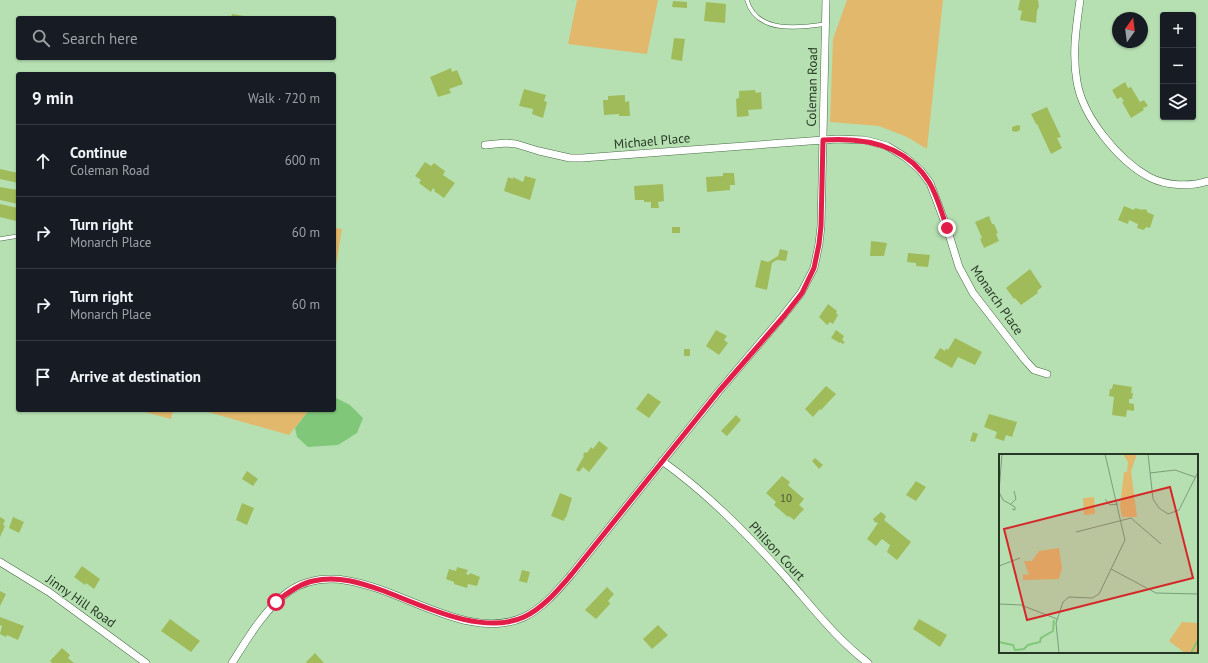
<!DOCTYPE html>
<meta charset="utf-8">
<style>
:root{--surface:#171b24;--page:#20242c;--text:#f1f3f6;--muted:#9ea1a6;--line:#363941}
body{margin:0;font-family:"PT Sans",sans-serif;background:var(--page);color:var(--text)}
.controls{position:absolute;right:12px;top:12px;display:grid;overflow:hidden;border-radius:4px;box-shadow:0 1px 3px #0004}
.controls button{width:36px;height:36px;display:grid;place-items:center;padding:0;border:0;border-bottom:1px solid var(--line);background:var(--surface);color:var(--text);font:20px sans-serif}
.compass{position:absolute;left:1112px;top:12px;width:36px;height:36px;border-radius:50%;background:var(--surface);box-shadow:0 1px 3px #0004;rotate:14deg}
.stop{position:absolute;width:12px;height:12px;margin:-9px;border:3px solid #e11d48;border-radius:50%;background:#fff}
.stop.end{background:#e11d48;border-color:#fff;box-shadow:0 1px 4px #0008}
.list{margin:0;padding:0;list-style:none}
h2{display:flex;justify-content:space-between;align-items:center;height:52px;margin:0;padding:0 16px;font-size:17px}
h2 small{font-size:13px;font-weight:400;color:var(--muted)}
.list li{display:grid;grid-template-columns:26px 1fr auto;gap:12px;align-items:center;box-sizing:border-box;height:72px;padding:0 16px;border-top:1px solid var(--line)}
.list b{display:block;font-size:15px;white-space:nowrap}
.list p{margin:0;font-size:13px;white-space:nowrap;color:var(--muted)}
.list em{font-size:13px;font-style:normal;color:var(--muted)}
.icon{flex:none;width:22px;height:22px;fill:none;stroke:currentColor;stroke-width:2;stroke-linecap:round;stroke-linejoin:round}
.map{position:relative;flex:none;width:1208px;height:663px;overflow:hidden}
.search{position:absolute;background:var(--surface);box-shadow:0 1px 3px #0004;left:16px;top:16px;width:320px;height:44px;display:flex;align-items:center;gap:10px;box-sizing:border-box;padding:0 14px;border-radius:4px;color:var(--muted);font-size:15px}
.panel{position:absolute;background:var(--surface);box-shadow:0 1px 3px #0004;left:16px;top:72px;width:320px;height:340px;border-radius:4px}
.map>svg:first-child{display:block}
.green{fill:#e2b96c}
.water{fill:#80c77a}
.building{fill:#a0bc5a}
.lines{fill:none;stroke-linecap:round;stroke-linejoin:round}
.service-casing{stroke:#476c44;stroke-width:4.5}
.minor-casing{stroke:#476c44;stroke-width:8}
.service{stroke:#fff;stroke-width:3.5}
.minor{stroke:#fff;stroke-width:7}
.route{stroke:#e11d48;stroke-width:5}
.labels{text-anchor:middle;dominant-baseline:central;stroke-width:3.5;stroke-linejoin:round;paint-order:stroke}
.number-label{font-size:11px;fill:#455832}
.street-label{font-size:13px;fill:#273725;stroke:#b6e0b2}
.inset-river{fill:none;stroke:#80c77a;stroke-width:2}
.inset-road{fill:none;stroke:#7d9c7a;stroke-width:1}
.view{fill:#d62828;fill-opacity:0.15;stroke:#d62828;stroke-width:2}
.inset-edge{fill:none;stroke:#273725;stroke-width:2}
</style>
<div class="map">
<svg width="1208" height="663" viewBox="0 0 1208 663">
<rect width="100%" height="100%" fill="#b6e0b2"/>
<path class="green" d="M577 0H658L647 54 568 44Z
M847 0H943L927 149 907 137 879 126 830 122 833 39Z
M334 228 342 229 334 278Z
M137 410H173L171 419Z
M201 410H309L289 435Z"/>
<path class="water" d="M334 397 350 405 363 418 357 433 338 445 308 447 297 437 295 428 309 410H334Z"/>
<path class="building" d="M1020 0H1038L1039 6 1037 11 1036 23 1020 20 1022 11 1018 10Z
M673 1 687 2V8L672 7Z
M706 2 726 4 725 23 704 21Z
M232 14 250 17V18H231Z
M674 38 685 39 682 61 671 59Z
M451 68 452 72 457 70 463 84 449 89 451 93 438 97 430 77Z
M1125 82 1128 88 1131 87 1140 102 1144 100 1148 106 1143 108 1144 110 1131 118 1122 102 1124 101 1121 97 1117 99 1112 90Z
M524 89 546 95 544 101 547 102 543 118 532 114 533 109 519 106Z
M755 90 756 93 761 92 762 109 748 110 749 116 737 117 736 99 739 98V91Z
M625 95V102L629 101 630 116H619V114L604 115 603 100H608V96Z
M1047 107 1061 137 1057 138 1062 148 1051 154 1037 124H1036L1031 114Z
M1018 125 1020 126V130L1016 132 1012 131V127Z
M425 162 431 166 434 163 445 171 443 175 455 183 444 198 434 191 435 190 433 188 431 192 419 183 421 180 415 176Z
M0 169 18 173V183L0 179Z
M723 173H734L735 185H730V190L707 192 706 177 723 176Z
M525 176 536 179 530 200 504 191 508 177 513 179V177L523 182Z
M663 184 664 201 658 202 659 208H651V202H644V200H635L634 186Z
M0 187 18 190V204L0 200Z
M0 204 18 208 16 221 0 217Z
M1124 206 1134 210 1135 208 1143 210V209L1147 210V212L1154 215 1150 228 1146 227 1144 230 1137 228 1138 224 1129 220 1128 224 1118 220Z
M989 216 992 224H994L998 233 996 234 999 241 984 248 980 239 982 238 975 222Z
M672 227H680V233H672Z
M871 241 887 243 884 256H870Z
M780 249 788 251 786 261 777 260 772 263 767 290 755 287 761 260 768 262 778 256Z
M908 253 930 255 928 267 916 266V263L907 262Z
M1030 269 1042 287 1037 291 1038 293 1021 305 1015 298 1014 299 1006 288Z
M828 304 837 311 836 313 838 315 833 324 830 322 827 325 819 317Z
M716 330 727 336 724 340 728 343 719 355 706 346Z
M836 330 844 336 842 340 845 342 843 344 840 342V343L831 338Z
M955 338 982 352 975 365 958 357 952 368 934 358 940 348 945 351 946 348 948 350Z
M684 349H690V356H684Z
M1113 384 1132 387 1131 393H1133L1132 399H1129V403L1134 404V411L1127 410 1126 417 1112 415 1114 397 1109 396 1110 389H1112Z
M826 386 836 394 821 410 820 409 813 417 805 409Z
M648 393 661 402 649 418 636 409Z
M989 414 1017 422 1012 437 1006 435 1004 441 995 438 997 432 984 427Z
M736 415 741 420 727 436 721 431Z
M973 432 978 434 975 442 970 441Z
M599 441 608 448 589 472 583 467 579 472 576 470 584 456 583 455 585 452 587 453 591 447 593 449Z
M815 458 823 465 819 469 812 461Z
M247 471 258 479 253 486 242 479Z
M782 476 790 482 788 485 804 499 799 505 804 509 794 520 789 516 788 517 774 505 776 502 766 493Z
M916 481 926 487 916 501 906 495Z
M560 493 572 498 566 518 565 517 564 521 551 516Z
M242 503 254 508 247 525 236 520Z
M881 512 886 516 884 520 911 542 897 560 887 552 890 545 882 539 876 546 867 539 878 523 877 522 876 523 874 521 873 519Z
M0 517 5 520 3 525 5 526 0 537Z
M13 517 24 522 19 533 9 528Z
M82 566 100 579 94 589 86 583 85 585 74 577Z
M457 567 468 570 466 574 469 575 470 573 480 577 477 586 468 584 467 588 454 584V582L446 579 449 569 456 571Z
M522 570 530 572 527 583 519 581Z
M607 587 614 594 608 601 610 603V604L596 619 585 610Z
M0 591 6 594 0 606Z
M0 617 24 626 18 640 7 635 6 637 0 634 2 626 0 625Z
M170 619 200 641 191 652 161 631Z
M919 619 947 635 940 647 913 629Z
M658 625 668 635 652 649 643 639Z
M62 648 70 655 68 658 74 663H52L50 661Z
M315 653 324 663H307L306 662Z"/>
<g class="lines">
<defs>
<path id="service" d="M747 0C756 34 800 28 826 24
M0 239 18 236"/>
<path id="minor" d="M1080 0C1076 28 1072 54 1077 82 1083 117 1118 160 1149 177 1166 186 1190 187 1208 181
M485 145 506 143 516 144 539 151 570 158H582L837 139 865 140 887 146 905 157 920 170 930 183 947 228 959 267 973 293 1025 360 1034 370 1047 374
M662 461C707 493 745 532 782 573 810 604 835 638 868 663
M0 562 49 592 146 663
M232 663C248 638 264 610 288 592 358 543 450 651 524 617 543 608 557 591 571 575L719 391 783 316 801 293 814 268 819 244 821 226 826 0"/>
</defs>
<use href="#service" class="service-casing"/>
<use href="#minor" class="minor-casing"/>
<use href="#service" class="service"/>
<use href="#minor" class="minor"/>
</g>
<g class="lines">
<path class="route" d="M276 602C287 593 299 584 313 581 338 575 361 583 384 591 423 606 483 636 524 617 543 608 557 591 571 575L719 391 784 316 802 293 814 268 819 244 821 226 823 140C864 137 906 145 929 182 937 195 942 214 947 228"/>
</g>
<g class="labels">
<g class="number-label">
<text x="786" y="498">10</text>
</g>
<g class="street-label">
<text transform="translate(812 87) rotate(-89)">Coleman Road</text>
<text transform="translate(652 141) rotate(-5)">Michael Place</text>
<text transform="translate(997 300) rotate(55)">Monarch Place</text>
<text transform="translate(777 551) rotate(47)">Philson Court</text>
<text transform="translate(81 601) rotate(35)">Jinny Hill Road</text>
</g>
</g>
<g transform="translate(999 454)">
<rect width="199" height="199" fill="#b6e0b2"/>
<path d="M124 0H138L132 17 138 63H123L121 52 125 18H128L129 8ZM95 43 96 60 85 61 84 44ZM60 94 63 114 60 125 24 126V120L30 121 25 107H33L40 97ZM183 168 199 169V199H186L170 187Z" fill="#e2b96c"/>
<path class="inset-river" d="M0 188 14 191 16 196 25 195 29 191 41 188 42 184 54 177 55 166M192 199 199 186"/>
<path class="inset-road" d="M3 0 0 38 4 46 16 53V56L13 55M149 0 154 45 160 54 169 60 180 56 199 18M151 19 176 16 196 23M106 45 111 51 119 50M12 50 17 45 15 37M77 78 132 64 162 90M0 112 21 104M112 115 157 139 199 140M0 150 22 151 58 165M60 199 57 169 64 148 70 143 93 144 100 140 126 86 106 0"/>
<path class="view" d="M171 33 194 124 28 166 5 75Z"/>
<rect width="199" height="199" class="inset-edge"/>
</g>
</svg>
<div class="controls">
<button>+</button>
<button>−</button>
<button><svg class="icon" aria-label="layers" viewBox="0 0 24 24"><path d="M12 4l9 5-9 5-9-5zM3 14l9 5 9-5"/></svg></button>
</div>
<svg class="compass" viewBox="-18 -18 36 36"><path d="M0-13l5 13h-10z" fill="#e53935"/><path d="M0 13l5-13h-10z" fill="#9ea1a6"/></svg>
<div class="stop" style="left:276px;top:602px"></div>
<div class="stop end" style="left:947px;top:228px"></div>
<div class="search"><svg class="icon" aria-label="search" viewBox="0 0 24 24"><circle cx="10" cy="10" r="6"/><path d="M15 15l6 6"/></svg>Search here</div>
<section class="panel">
<h2>9 min<small>Walk · 720 m</small></h2>
<ul class="list">
<li><svg class="icon" aria-label="ahead" viewBox="0 0 24 24"><path d="M12 20V5M6 11l6-6 6 6"/></svg><div><b>Continue</b><p>Coleman Road</p></div><em>600 m</em></li>
<li><svg class="icon" aria-label="right" viewBox="0 0 24 24"><path d="M7 20v-9h11M14 6l5 5-5 5"/></svg><div><b>Turn right</b><p>Monarch Place</p></div><em>60 m</em></li>
<li><svg class="icon" aria-label="right" viewBox="0 0 24 24"><path d="M7 20v-9h11M14 6l5 5-5 5"/></svg><div><b>Turn right</b><p>Monarch Place</p></div><em>60 m</em></li>
<li><svg class="icon" aria-label="arrive" viewBox="0 0 24 24"><path d="M6 21V4h12l-3 4 3 4H6"/></svg><div><b>Arrive at destination</b></div></li>
</ul>
</section>
</div>
